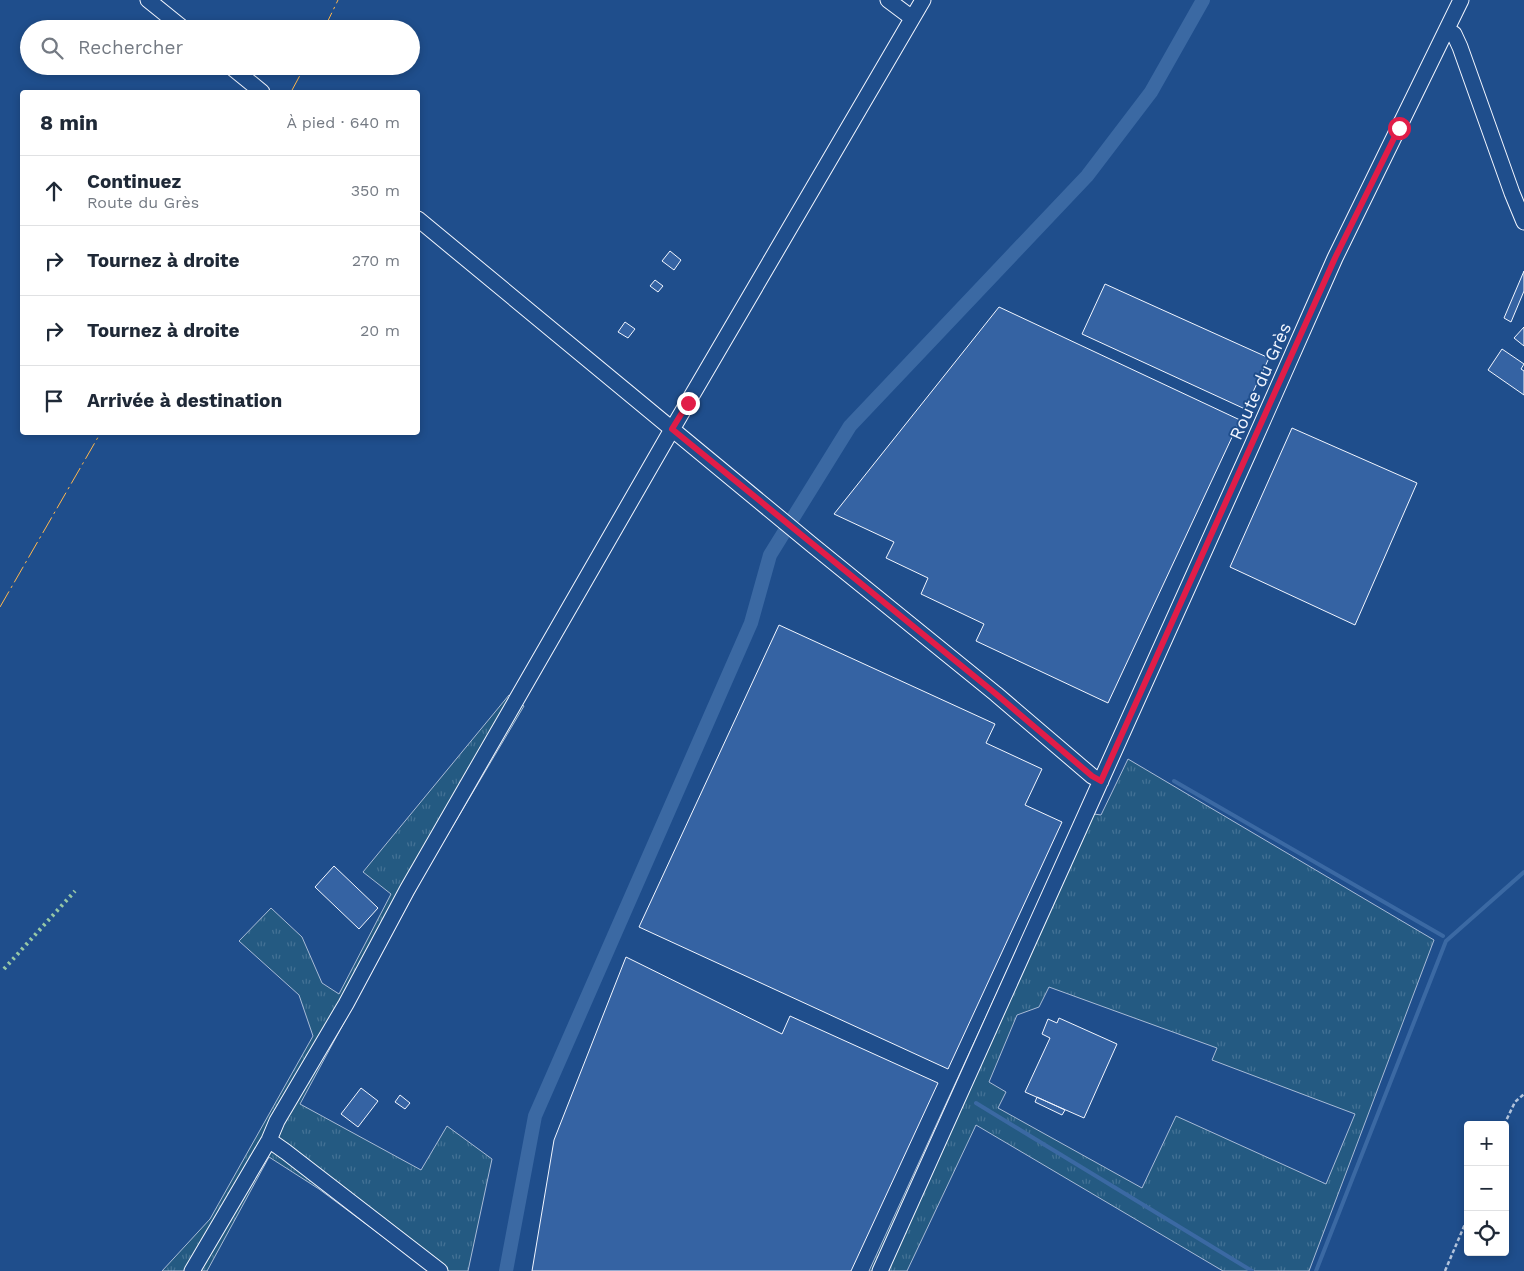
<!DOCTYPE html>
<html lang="fr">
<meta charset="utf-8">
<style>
:root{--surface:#fff;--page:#f2f2f3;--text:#1f2937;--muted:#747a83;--line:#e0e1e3}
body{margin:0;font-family:"Work Sans",sans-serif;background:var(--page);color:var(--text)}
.controls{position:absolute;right:15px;bottom:15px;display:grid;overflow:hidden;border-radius:5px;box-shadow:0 2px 8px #0003}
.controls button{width:45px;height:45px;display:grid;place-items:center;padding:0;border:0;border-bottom:1px solid var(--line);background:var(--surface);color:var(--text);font:25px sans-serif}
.stop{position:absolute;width:15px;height:15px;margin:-11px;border:4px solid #e11d48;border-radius:50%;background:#fff}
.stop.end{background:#e11d48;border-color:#fff;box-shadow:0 1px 5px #0008}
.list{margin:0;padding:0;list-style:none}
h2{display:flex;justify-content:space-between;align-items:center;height:65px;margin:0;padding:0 20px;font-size:21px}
h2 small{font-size:16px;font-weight:400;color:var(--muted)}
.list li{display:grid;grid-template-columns:32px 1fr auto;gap:15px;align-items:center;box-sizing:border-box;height:70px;padding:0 20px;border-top:1px solid var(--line)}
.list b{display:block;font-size:19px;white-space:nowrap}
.list p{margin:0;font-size:16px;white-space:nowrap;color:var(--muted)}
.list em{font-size:16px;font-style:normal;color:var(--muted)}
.icon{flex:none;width:28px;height:28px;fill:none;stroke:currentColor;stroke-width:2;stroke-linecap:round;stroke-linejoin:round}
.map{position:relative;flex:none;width:1524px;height:1271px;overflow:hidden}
.search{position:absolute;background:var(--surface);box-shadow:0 2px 8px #0003;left:20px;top:20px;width:400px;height:55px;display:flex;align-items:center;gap:12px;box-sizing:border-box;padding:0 18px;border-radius:28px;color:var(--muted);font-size:19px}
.panel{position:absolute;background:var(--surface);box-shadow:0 2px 8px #0003;left:20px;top:90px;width:400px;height:345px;border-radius:5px}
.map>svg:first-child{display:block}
.grass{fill:url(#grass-tufts);stroke:#a8bbd7;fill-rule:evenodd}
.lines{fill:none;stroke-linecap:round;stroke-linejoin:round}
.stream{stroke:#3b69a3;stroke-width:4}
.canal{stroke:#3b69a3;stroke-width:14}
.building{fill:#3563a3;stroke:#f2f6ff}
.minor-casing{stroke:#f2f6ff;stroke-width:17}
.path{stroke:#b3c4dc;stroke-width:2.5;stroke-dasharray:4 2.5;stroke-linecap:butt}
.minor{stroke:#1f4e8c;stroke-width:15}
.hedge{stroke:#97c8a6;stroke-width:4;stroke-dasharray:2.5 4;stroke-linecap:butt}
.power{stroke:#ffb74d;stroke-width:1;stroke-dasharray:18 4 2.5 4;stroke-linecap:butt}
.route{stroke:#e11d48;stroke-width:6}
.labels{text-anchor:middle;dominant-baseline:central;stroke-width:4;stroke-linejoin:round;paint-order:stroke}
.street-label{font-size:18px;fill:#f2f6ff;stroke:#1f4e8c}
</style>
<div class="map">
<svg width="1524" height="1271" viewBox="0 0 1524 1271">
<defs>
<pattern id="grass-tufts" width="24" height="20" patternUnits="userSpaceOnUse" patternTransform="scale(1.25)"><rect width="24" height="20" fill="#245a82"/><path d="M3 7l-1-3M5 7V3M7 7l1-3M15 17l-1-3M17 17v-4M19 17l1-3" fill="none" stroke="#447295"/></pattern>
</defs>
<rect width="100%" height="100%" fill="#1f4e8c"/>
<path class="grass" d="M509 695 524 706 425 873 300 1104 421 1170 447 1126 492 1159 468 1271H429L319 1189 269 1157 207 1271H162L210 1219 313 1036 299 995 239 941 271 908 302 937 322 983 339 994 391 894 363 872Z
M1128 759 1434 940 1309 1271H1223L976 1125 907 1271H869L1080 812 1101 815ZM1049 987 1217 1048 1212 1060 1355 1114 1326 1184 1176 1116 1142 1188 998 1108 1006 1092 989 1082 1017 1015 1039 1007Z"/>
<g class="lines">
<path class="stream" d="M1174 781 1443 936
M976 1103 1252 1271
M1316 1271 1446 941 1524 872"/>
<path class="canal" d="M506 1271 535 1116 751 623 770 555 850 426 1087 176 1151 92 1203 0"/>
</g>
<path class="building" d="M670 251 681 260 674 270 662 261Z
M1524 271V291L1511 322 1504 318Z
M655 280 663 286 658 292 650 286Z
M1105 284 1269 358 1245 409 1082 334Z
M999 307 1240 420 1108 703 976 641 984 624 921 594 928 578 886 558 894 542 834 514Z
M625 322 635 329 628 338 618 332Z
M1524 327V346L1514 338Z
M1502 349 1524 364 1521 369 1524 371V395L1488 370Z
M1292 428 1417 483 1355 625 1230 567Z
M779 625 995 724 986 743 1042 769 1025 805 1062 822 948 1069 639 927Z
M334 866 378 908 359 929 315 887Z
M626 957 782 1034 790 1016 938 1083 851 1271H532L554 1140Z
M1059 1018 1117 1044 1084 1118 1025 1092 1050 1038 1042 1034 1048 1019 1057 1023Z
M361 1088 378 1101 358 1127 341 1114Z
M400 1095 410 1103 405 1109 395 1102Z
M1037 1097 1065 1110 1062 1115 1035 1102Z"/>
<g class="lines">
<defs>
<path id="minor" d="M148 0 184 29
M888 0 912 18
M1447 29 1454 34 1460 47 1512 193 1524 222
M230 66 262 92
M418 219 811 544 996 694 1092 776 1101 781
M269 1140 286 1152 440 1271
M192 1271 269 1140 277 1121 346 1004 407 890 667 438 923 0
M880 1271 1253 443 1335 258 1461 0"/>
</defs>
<use href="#minor" class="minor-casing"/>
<path class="path" d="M1504 1125 1515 1102 1524 1094
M1445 1271 1468 1217"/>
<use href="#minor" class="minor"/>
<path class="hedge" d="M4 969 75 891"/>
<path class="power" d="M324 29 338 0
M291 92 305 66
M0 607 101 432"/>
</g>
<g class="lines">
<path class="route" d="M688 403 672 429 996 694 1092 776 1101 781 1335 258 1399 128"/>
</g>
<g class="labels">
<g class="street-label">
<text transform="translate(1260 381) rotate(-66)">Route du Grès</text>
</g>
</g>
</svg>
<div class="controls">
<button>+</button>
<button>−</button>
<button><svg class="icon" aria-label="locate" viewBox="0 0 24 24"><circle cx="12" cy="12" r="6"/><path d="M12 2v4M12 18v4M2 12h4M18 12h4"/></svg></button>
</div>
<div class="stop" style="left:1399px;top:128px"></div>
<div class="stop end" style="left:688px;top:403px"></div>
<div class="search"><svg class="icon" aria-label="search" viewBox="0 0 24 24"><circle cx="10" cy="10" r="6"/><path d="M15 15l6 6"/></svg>Rechercher</div>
<section class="panel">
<h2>8 min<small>À pied · 640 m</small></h2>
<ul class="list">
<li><svg class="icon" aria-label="ahead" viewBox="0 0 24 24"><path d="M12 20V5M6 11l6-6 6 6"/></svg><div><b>Continuez</b><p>Route du Grès</p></div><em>350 m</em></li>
<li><svg class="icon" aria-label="right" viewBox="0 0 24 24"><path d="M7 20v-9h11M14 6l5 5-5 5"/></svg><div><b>Tournez à droite</b></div><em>270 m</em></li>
<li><svg class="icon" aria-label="right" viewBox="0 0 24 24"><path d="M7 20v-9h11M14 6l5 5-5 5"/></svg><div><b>Tournez à droite</b></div><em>20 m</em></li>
<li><svg class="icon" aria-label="arrive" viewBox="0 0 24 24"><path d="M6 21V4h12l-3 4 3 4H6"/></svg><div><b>Arrivée à destination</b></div></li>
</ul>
</section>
</div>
